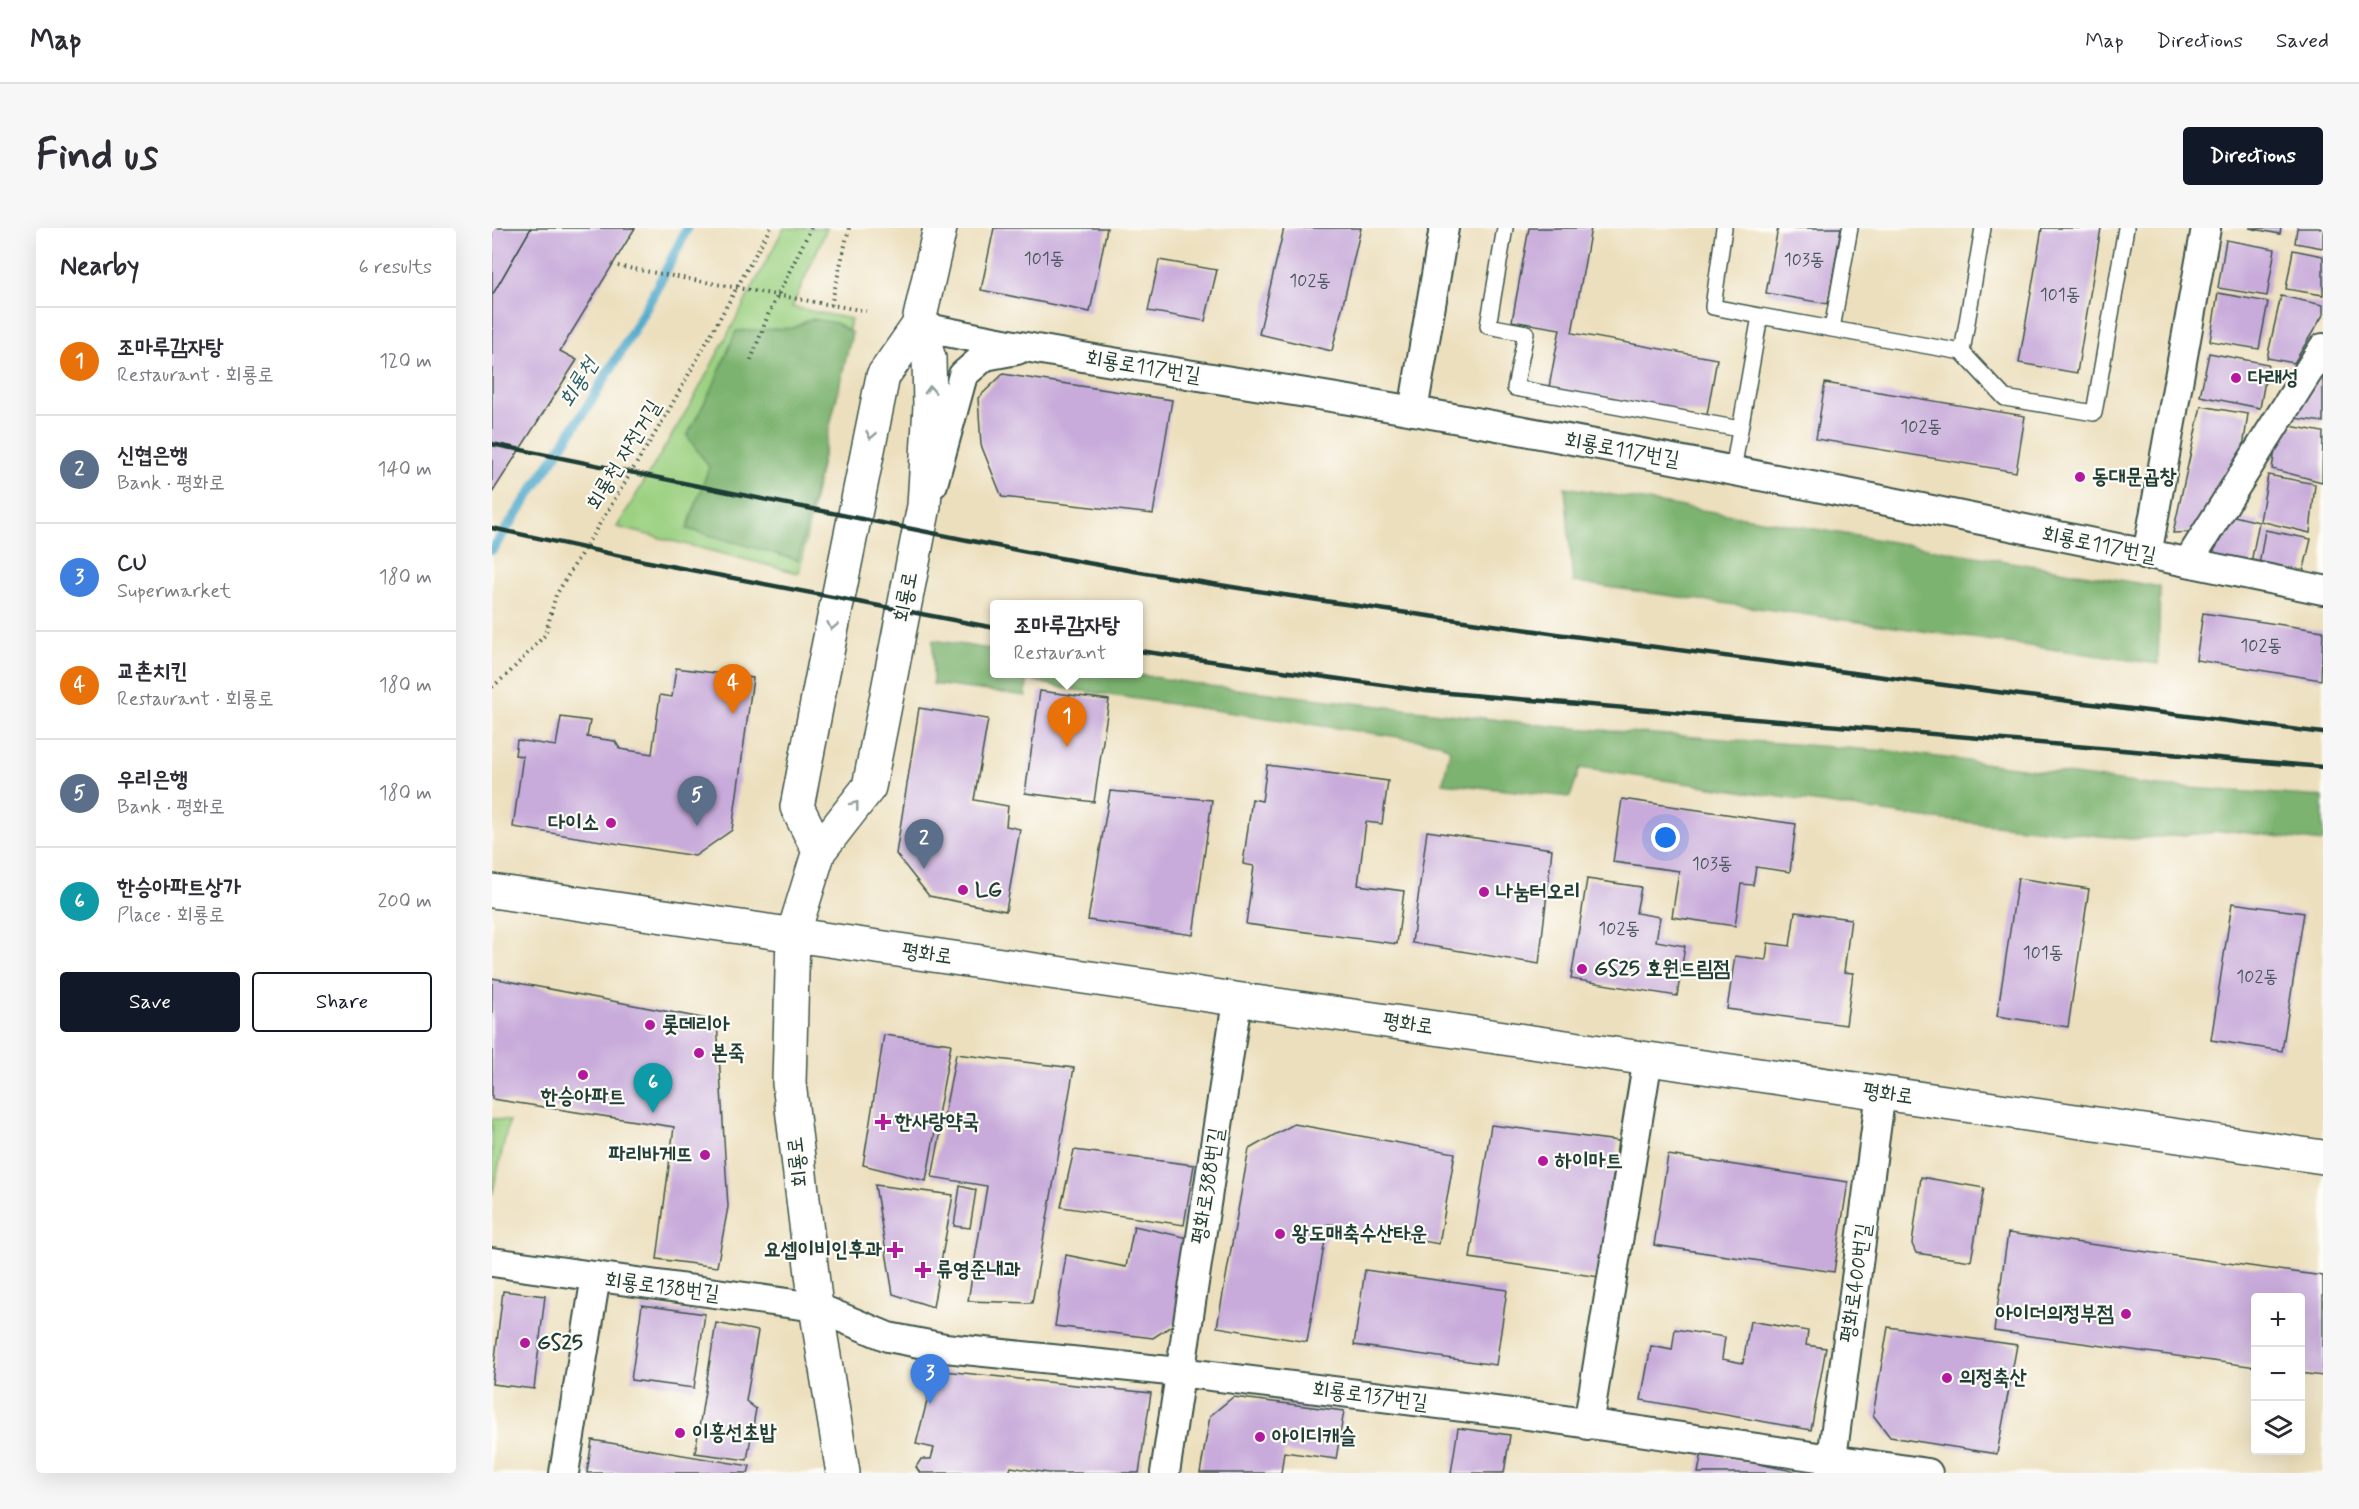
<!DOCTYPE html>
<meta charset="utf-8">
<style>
:root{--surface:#fff;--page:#f7f7f7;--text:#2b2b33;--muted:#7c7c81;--line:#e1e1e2;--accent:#111827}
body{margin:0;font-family:Mynerve,"Poor Story",sans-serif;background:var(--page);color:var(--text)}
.controls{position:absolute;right:18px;bottom:18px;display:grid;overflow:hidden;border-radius:6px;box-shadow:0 6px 24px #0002}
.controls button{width:54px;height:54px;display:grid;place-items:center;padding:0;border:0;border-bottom:2px solid var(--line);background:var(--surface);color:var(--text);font:30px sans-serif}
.you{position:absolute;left:1174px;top:610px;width:21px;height:21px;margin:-15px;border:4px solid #fff;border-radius:50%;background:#1a73e8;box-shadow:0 0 0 9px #1a73e833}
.badge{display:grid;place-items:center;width:39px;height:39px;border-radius:50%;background:var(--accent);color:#fff;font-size:20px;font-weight:700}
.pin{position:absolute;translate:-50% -50px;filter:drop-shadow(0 2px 3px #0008)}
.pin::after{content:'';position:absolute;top:32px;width:21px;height:18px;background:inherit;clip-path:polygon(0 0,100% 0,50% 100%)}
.popup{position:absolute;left:498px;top:372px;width:153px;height:78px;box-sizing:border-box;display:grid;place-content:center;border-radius:6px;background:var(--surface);filter:drop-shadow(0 2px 4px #0005);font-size:20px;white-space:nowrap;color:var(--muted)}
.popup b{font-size:22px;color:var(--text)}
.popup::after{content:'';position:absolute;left:50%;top:100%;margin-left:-12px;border:12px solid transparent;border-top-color:var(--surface)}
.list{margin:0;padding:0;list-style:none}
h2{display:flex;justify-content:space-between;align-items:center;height:78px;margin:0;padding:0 24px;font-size:26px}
h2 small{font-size:20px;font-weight:400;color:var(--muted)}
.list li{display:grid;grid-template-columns:39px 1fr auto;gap:18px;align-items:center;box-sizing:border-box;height:108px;padding:0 24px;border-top:2px solid var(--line)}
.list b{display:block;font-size:22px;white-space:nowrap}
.list p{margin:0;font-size:20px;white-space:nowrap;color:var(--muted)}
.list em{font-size:20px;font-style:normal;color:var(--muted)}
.actions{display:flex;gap:12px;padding:18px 24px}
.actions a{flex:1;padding:14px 0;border:2px solid var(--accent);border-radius:6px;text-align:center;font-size:21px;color:var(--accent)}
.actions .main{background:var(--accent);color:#fff}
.icon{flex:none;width:33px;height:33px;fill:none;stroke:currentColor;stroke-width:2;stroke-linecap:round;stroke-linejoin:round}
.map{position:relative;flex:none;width:1831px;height:1245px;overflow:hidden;border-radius:6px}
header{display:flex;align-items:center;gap:36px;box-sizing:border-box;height:84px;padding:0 30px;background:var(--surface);border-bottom:2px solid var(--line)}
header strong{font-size:28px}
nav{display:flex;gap:33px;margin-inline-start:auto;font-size:21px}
.intro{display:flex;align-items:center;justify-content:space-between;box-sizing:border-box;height:144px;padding:0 36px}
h1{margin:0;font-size:42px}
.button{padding:15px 27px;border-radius:6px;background:var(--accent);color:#fff;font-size:21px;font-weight:700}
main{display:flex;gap:36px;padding:0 36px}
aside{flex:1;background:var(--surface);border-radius:6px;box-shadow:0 6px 24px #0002}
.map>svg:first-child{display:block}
.green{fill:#9cd182;stroke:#5e875b;stroke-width:1.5}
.forest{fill:#7db370;stroke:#4e7852;stroke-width:1.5}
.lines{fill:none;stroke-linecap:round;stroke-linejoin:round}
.stream{stroke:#4ca7ca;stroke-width:10}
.building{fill:#c8abda}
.lane-casing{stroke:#3e5549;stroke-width:18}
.street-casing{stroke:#3e5549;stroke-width:32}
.secondary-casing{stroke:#3e5549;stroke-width:36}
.path{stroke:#3e5549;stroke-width:4;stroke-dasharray:1.5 4.5;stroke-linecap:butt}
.lane{stroke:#fff;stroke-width:15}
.street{stroke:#fff;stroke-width:28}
.secondary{stroke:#fff;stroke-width:33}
.tram{stroke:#1f3d34;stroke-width:1.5}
.rail{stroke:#1f3d34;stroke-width:4.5}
.path-bridge{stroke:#3e5549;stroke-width:4;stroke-dasharray:1.5 4.5;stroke-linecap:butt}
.oneway{stroke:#8f9e9a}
.poi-dot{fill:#b5179e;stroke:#fdfcf7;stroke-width:2}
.labels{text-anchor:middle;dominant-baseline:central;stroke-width:4.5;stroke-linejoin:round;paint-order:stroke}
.number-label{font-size:18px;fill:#49585e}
.street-label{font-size:21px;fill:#1f3d34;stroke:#fdfcf7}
.poi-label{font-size:21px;font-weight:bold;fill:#1f3d34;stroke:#fdfcf7;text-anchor:start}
.water-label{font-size:22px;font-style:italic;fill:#2f6268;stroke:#fdfcf7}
</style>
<header>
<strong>Map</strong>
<nav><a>Map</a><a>Directions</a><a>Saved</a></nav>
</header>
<div class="intro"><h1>Find us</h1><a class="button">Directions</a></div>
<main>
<aside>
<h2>Nearby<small>6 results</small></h2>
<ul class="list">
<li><span class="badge" style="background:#e8710a">1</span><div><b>조마루감자탕</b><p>Restaurant · 회룡로</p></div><em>120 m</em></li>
<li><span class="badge" style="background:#5c6f8a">2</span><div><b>신협은행</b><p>Bank · 평화로</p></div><em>140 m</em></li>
<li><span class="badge" style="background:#3f7fe0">3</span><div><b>CU</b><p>Supermarket</p></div><em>180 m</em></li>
<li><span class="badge" style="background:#e8710a">4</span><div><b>교촌치킨</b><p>Restaurant · 회룡로</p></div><em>180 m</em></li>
<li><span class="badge" style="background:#5c6f8a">5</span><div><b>우리은행</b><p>Bank · 평화로</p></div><em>180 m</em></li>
<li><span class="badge" style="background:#0f9aa8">6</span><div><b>한승아파트상가</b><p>Place · 회룡로</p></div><em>200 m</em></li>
</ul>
<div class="actions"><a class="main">Save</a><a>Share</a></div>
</aside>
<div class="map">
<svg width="1831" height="1245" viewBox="0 0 1831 1245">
<rect width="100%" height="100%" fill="#fdfcf7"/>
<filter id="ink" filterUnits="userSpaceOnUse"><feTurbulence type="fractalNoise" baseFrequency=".0167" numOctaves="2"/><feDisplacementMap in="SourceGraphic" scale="12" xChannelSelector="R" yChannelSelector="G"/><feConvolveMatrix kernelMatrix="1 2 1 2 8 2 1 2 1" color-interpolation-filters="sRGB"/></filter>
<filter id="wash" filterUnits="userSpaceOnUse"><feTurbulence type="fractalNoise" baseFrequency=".008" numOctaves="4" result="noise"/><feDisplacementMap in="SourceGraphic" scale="24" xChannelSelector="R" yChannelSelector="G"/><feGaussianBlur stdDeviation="1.35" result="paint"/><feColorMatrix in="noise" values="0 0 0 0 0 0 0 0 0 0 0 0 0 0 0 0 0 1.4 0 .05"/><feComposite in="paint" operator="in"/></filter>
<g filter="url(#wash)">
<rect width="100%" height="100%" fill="#ecdfbd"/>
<path class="green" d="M292 0H335L300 79 359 91 307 345 125 299 201 172Z
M0 890 17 893 0 967Z"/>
<path class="forest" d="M319 91 344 95 360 105 306 332 195 301 217 239 195 208 222 156 244 103 301 100Z
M1073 259 1668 359 1666 436 1081 354Z
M441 412 503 422V446H642L717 458 1067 499 1407 524 1665 558 1831 569V614L1740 603 1639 611 1434 590 1088 540 1078 569 951 555 958 522 948 515 576 461 535 451 534 468 441 456Z"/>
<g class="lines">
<path class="stream" d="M0 322C71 218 141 114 195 0"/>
</g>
<g id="blocks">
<path class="building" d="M0 0H143L68 123 85 132 0 265Z
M502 0H615L598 84 489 62Z
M792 0H869L840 123 767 106Z
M1037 0H1099L1080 105 1225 131 1215 187 1057 159 1068 101 1020 93Z
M1286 0H1349L1336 76 1274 65Z
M1550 0H1609L1585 145 1527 135Z
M1757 0H1789L1788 6Z
M1805 0H1831V20L1803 15Z
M1734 12 1783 21 1775 68 1726 60Z
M1801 22 1831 28V67L1794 61Z
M667 32 725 42 713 93 656 83Z
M1726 65 1776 74 1767 121 1718 113Z
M1789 68 1831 77V87L1802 135 1775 130Z
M1717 125 1776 136 1768 180 1708 168Z
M511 146 680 172 661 286 510 269 489 217 486 170Z
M1831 146V194L1802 190Z
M1333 155 1533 188 1524 244 1324 211Z
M1709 178 1756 186 1749 233 1708 304 1681 305Z
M1787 196 1831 204 1830 254 1780 241Z
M1776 247 1823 256 1818 305 1768 293Z
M1742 288 1767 294 1758 340 1716 333Z
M1773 302 1819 311 1810 349 1766 343Z
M1711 385 1831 403 1829 452 1704 432Z
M184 440 261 450 240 602 203 628 21 599 31 528 23 527 25 512 64 518 69 489 98 493 95 509 123 513 128 521 160 526 168 467 180 469Z
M548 463 617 472 602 574 533 565Z
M427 480 496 491 482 572 516 578 514 598 528 601 514 683 437 668 404 626Z
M775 537 896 553 890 596 874 594 866 657 912 663 905 716 754 696 762 638 751 636 760 571 770 573Z
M618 563 720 572 701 707 596 692Z
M1130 571 1304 596 1298 644 1264 639 1261 657 1249 656 1243 698 1180 689 1187 643 1121 634Z
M935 603 1060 621 1047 736 920 715Z
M1526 650 1597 661 1576 799 1505 788Z
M1095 651 1149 659 1144 685 1168 689 1164 713 1193 718 1185 768 1079 751Z
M1740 675 1812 685 1790 823 1719 812Z
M1303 684 1359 691 1352 744 1361 745 1354 797 1235 781 1243 728 1274 732 1276 715 1298 718Z
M0 750 225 793 236 979 225 1039 165 1031 182 899 0 871Z
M392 807 459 816 434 953 371 937Z
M464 826 582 840 540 1075 476 1073 495 958 440 949Z
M802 896 963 925 947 1016 836 996 815 1114 725 1099 757 921Z
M999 897 1126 913 1107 1049 978 1030Z
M582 922 702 937 692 997 569 979Z
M1176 927 1356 954 1342 1044 1162 1017Z
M1429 949 1492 960 1479 1033 1424 1025 1420 1016Z
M383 957 461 967 441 1079 401 1066Z
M468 958 484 962 478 1000 462 998Z
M642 998 697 1010 690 1091 661 1110 563 1098 574 1027 634 1039Z
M1516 1005 1831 1048V1148L1808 1145V1070H1764V1139L1502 1103Z
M873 1042 1015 1062 1004 1137 862 1117Z
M11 1063 53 1068 42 1161 0 1156Z
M150 1077 213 1086 202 1160 139 1152Z
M1258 1093 1316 1103 1314 1117 1334 1120 1319 1202 1149 1172 1159 1118 1180 1122 1183 1101 1233 1109 1230 1131 1251 1135Z
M224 1095 266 1103 254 1173 264 1181 255 1232 203 1225Z
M1396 1099 1525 1117 1505 1226 1398 1209 1381 1187Z
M443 1142 659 1165 647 1245H556L519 1239 517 1245H428L424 1239 429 1231H439L442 1220 424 1216Z
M741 1169 852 1183 844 1231 792 1224 789 1245H708L718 1188Z
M966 1200 1018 1207 1012 1245H959Z
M100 1212 258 1238 256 1245H95Z
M1210 1224 1305 1244V1245H1206Z"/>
</g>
</g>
<g filter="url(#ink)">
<use href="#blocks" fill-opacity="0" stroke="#3e5549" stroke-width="1.5"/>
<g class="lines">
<defs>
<path id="lane" d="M1013 0 996 98 1034 105 1023 160 1248 201
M1232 0 1221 79 1268 88
M1340 101 1470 124 1513 170 1602 185 1634 0
M1470 124 1491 0
M1241 242 1268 88 1340 101 1358 0"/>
<path id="street" d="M426 98C591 133 757 154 922 183 1226 237 1529 300 1831 362
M921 183 952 0
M441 256 471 147 493 128 525 122
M1655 327 1714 0
M1696 334 1831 120
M0 1034 324 1079 396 1109 453 1120 687 1144 1044 1188 1436 1245
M1096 1197 1156 830
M72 1245 104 1048
M673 1245 745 773
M1338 1245 1389 864"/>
<path id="secondary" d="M327 623 305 579 329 454 391 148 426 98 448 0
M0 663 1831 929
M351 1245 324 1079 297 855 301 707 327 623 377 559 432 278 438 178 437 130 426 98"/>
</defs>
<use href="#lane" class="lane-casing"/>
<use href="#street" class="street-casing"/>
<use href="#secondary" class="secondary-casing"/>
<path class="path" d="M357 0 339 77 374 83
M259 132 276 87 319 0
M0 459 16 446 53 407 64 367 173 189 278 0"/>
<use href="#lane" class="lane"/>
<use href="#street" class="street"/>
<use href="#secondary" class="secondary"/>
<path class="tram" d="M1 66 39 0"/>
<path class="rail" d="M0 216C177 252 353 288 530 323 710 357 892 382 1073 407 1326 441 1578 474 1831 505
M0 300 152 333 503 400
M647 423 933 463 1831 539"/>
<path class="path-bridge" d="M120 37 339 77"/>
</g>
<defs><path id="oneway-chevron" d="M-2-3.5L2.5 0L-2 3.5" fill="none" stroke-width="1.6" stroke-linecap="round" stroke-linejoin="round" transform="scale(1.5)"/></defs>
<g class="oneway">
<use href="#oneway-chevron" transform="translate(438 162) rotate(-92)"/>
<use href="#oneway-chevron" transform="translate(379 207) rotate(102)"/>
<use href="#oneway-chevron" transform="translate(340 398) rotate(102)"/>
<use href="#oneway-chevron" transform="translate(363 577) rotate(-52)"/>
</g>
</g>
<g class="poi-dot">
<circle cx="1744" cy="150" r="6"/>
<circle cx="1588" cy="249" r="6"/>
<circle cx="119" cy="595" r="6"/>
<circle cx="471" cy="662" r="6"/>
<circle cx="992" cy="664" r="6"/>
<circle cx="1090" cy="741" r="6"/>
<circle cx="158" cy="797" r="6"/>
<circle cx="207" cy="825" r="6"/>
<circle cx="91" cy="847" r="6"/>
<path d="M388 885h6v6h6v6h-6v6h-6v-6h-6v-6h6z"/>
<circle cx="213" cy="927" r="6"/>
<circle cx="1051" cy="933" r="6"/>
<circle cx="788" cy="1006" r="6"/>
<path d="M400 1013h6v6h6v6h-6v6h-6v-6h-6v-6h6z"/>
<path d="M428 1033h6v6h6v6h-6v6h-6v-6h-6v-6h6z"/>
<circle cx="1634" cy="1086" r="6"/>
<circle cx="33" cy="1115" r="6"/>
<circle cx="1455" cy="1150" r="6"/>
<circle cx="188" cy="1205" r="6"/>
<circle cx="768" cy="1209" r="6"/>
</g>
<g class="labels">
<g class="number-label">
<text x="552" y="31">101동</text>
<text x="1312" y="32">103동</text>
<text x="818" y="53">102동</text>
<text x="1568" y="67">101동</text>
<text x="1429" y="199">102동</text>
<text x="1769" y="418">102동</text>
<text x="1220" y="636">103동</text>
<text x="1127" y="701">102동</text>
<text x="1551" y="725">101동</text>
<text x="1765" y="749">102동</text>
</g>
<g class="street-label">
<text transform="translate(651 139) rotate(9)">회룡로117번길</text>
<text transform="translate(1130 222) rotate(10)">회룡로117번길</text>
<text transform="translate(132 227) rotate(-59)">회룡천 자전거길</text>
<text transform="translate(1607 317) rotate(11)">회룡로117번길</text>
<text transform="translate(414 369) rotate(-79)">회룡로</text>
<text transform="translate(435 726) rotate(8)">평화로</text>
<text transform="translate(916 796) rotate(8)">평화로</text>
<text transform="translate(1396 866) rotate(8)">평화로</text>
<text transform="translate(306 934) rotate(-97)">회룡로</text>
<text transform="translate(716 958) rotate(-81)">평화로388번길</text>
<text transform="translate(1364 1055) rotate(-82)">평화로400번길</text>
<text transform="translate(170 1059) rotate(7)">회룡로138번길</text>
<text transform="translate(878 1168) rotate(7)">회룡로137번길</text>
</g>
<g class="poi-label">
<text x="1756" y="150">다래성</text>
<text x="1600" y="249">동대문곱창</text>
<text x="107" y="595" text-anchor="end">다이소</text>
<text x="483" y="662">LG</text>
<text x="1004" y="664">나눔터오리</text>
<text x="1102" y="741">GS25 호원드림점</text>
<text x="170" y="797">롯데리아</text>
<text x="219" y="825">본죽</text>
<text x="91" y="869" text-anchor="middle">한승아파트</text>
<text x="403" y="894">한사랑약국</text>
<text x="201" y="927" text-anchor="end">파리바게뜨</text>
<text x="1063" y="933">하이마트</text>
<text x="800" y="1006">왕도매축수산타운</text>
<text x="390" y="1022" text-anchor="end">요셉이비인후과</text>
<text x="444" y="1042">류영준내과</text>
<text x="1622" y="1086" text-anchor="end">아이더의정부점</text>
<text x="45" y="1115">GS25</text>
<text x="1467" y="1150">의정축산</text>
<text x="200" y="1205">이흥선초밥</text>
<text x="780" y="1209">아이디캐슬</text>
</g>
<g class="water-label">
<text transform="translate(87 155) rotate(-59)">회룡천</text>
</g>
</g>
</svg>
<div class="controls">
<button>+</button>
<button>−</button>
<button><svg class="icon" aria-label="layers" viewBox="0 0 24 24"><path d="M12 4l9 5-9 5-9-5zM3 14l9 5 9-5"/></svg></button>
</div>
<div class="you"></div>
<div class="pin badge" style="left:575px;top:519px;background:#e8710a">1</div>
<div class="popup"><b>조마루감자탕</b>Restaurant</div>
<div class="pin badge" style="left:432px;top:641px;background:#5c6f8a">2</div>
<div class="pin badge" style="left:438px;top:1176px;background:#3f7fe0">3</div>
<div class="pin badge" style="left:241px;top:486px;background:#e8710a">4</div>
<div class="pin badge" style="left:205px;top:598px;background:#5c6f8a">5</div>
<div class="pin badge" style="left:161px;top:885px;background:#0f9aa8">6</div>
</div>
</main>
